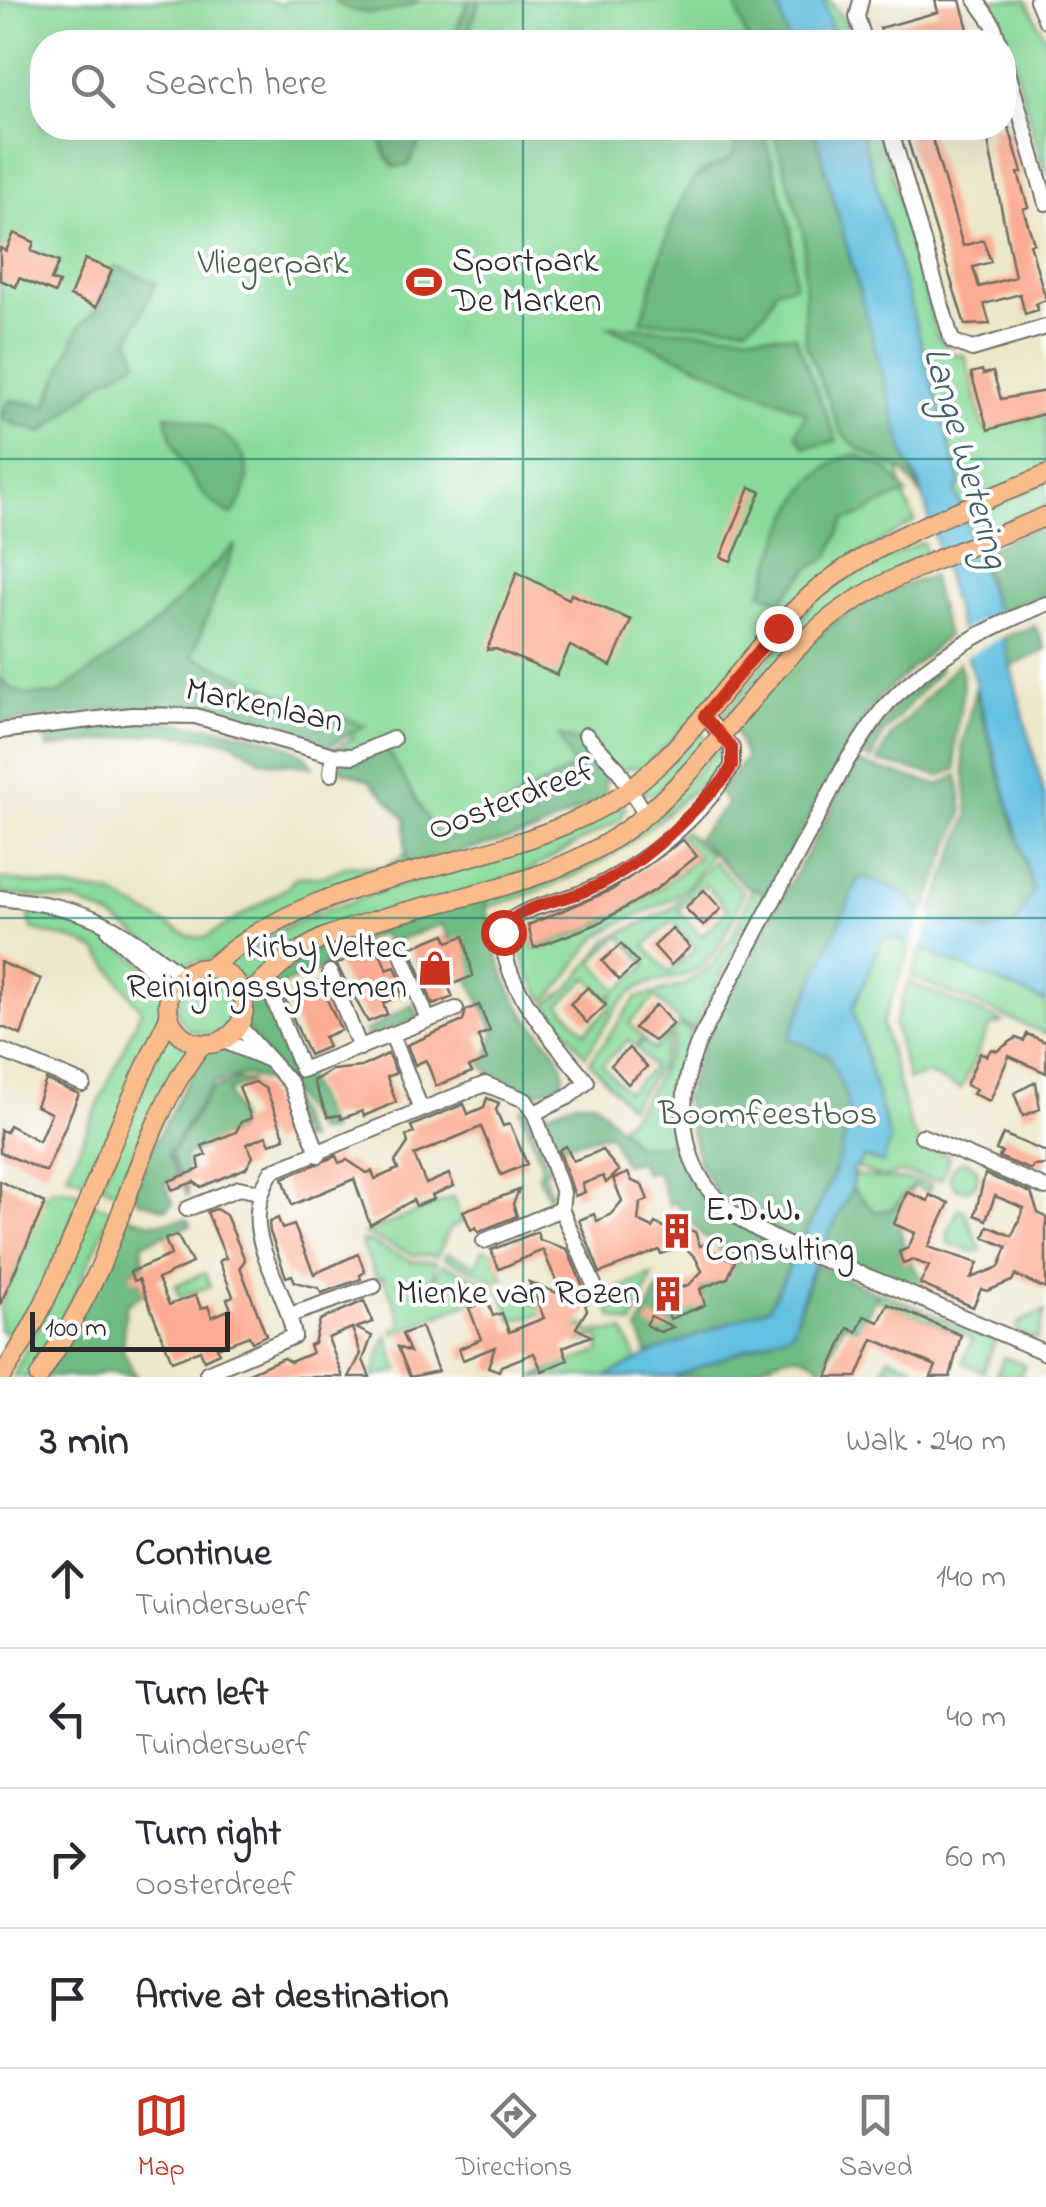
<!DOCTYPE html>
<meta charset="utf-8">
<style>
:root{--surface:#fff;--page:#f2f2f3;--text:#2b2b33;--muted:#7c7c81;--line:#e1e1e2;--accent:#c8321e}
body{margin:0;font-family:"Indie Flower",sans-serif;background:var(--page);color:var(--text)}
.scale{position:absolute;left:30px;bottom:25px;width:200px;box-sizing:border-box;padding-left:10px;border:5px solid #2b2b2b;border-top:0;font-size:28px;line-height:35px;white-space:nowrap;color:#2b2b2b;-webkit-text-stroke:8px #fff;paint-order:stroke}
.stop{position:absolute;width:30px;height:30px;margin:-22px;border:8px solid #c8321e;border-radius:50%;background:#fff}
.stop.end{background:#c8321e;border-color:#fff;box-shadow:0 2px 10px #0008}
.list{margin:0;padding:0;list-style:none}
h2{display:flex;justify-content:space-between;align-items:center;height:130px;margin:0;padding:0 40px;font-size:42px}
h2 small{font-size:32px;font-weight:400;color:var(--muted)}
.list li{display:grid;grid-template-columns:65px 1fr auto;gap:30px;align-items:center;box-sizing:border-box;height:140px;padding:0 40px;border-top:2px solid var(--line)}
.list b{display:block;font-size:38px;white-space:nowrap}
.list p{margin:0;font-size:32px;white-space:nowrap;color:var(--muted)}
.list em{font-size:32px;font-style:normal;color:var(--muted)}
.icon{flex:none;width:55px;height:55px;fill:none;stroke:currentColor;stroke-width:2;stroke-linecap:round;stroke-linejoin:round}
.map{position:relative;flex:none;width:1046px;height:1377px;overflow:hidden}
.search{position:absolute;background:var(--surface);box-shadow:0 10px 40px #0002;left:30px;right:30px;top:30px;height:110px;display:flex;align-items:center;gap:25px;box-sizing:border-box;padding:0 35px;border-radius:40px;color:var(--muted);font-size:38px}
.sheet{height:690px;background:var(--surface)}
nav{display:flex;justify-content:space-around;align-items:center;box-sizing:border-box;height:140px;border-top:2px solid var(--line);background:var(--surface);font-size:28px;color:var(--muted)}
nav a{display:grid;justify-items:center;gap:5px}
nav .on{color:var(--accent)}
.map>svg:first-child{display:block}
.green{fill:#89da9b;stroke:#5a8263;stroke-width:2.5;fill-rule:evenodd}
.forest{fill:#6eba83;stroke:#4c7257;stroke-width:2.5}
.water{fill:#62c0e0;stroke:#467686;stroke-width:2.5}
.pier{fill:#ede7cb}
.building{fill:#fcac93}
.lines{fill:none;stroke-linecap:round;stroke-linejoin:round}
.minor-casing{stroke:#6f6d63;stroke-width:18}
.major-casing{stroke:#6f6d63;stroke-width:21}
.minor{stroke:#fff;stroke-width:14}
.major{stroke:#f9bc8a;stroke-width:18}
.route{stroke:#c8321e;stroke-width:12}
.grid{fill:none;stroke:#0f766e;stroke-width:2.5;stroke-opacity:0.55}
.labels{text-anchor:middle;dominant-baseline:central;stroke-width:8;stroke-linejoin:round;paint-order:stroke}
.poi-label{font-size:35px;fill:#2b2b2b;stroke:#fff;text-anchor:start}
.park-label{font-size:35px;fill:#47604d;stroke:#fff}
.street-label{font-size:35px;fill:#2b2b2b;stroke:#fff}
.water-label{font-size:38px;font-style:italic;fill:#3e5f6a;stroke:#fff}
</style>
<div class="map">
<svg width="1046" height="1377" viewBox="0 0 1046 1377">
<rect width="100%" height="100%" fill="#fff"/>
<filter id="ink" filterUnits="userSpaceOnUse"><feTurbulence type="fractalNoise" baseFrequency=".01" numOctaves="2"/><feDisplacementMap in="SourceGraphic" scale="20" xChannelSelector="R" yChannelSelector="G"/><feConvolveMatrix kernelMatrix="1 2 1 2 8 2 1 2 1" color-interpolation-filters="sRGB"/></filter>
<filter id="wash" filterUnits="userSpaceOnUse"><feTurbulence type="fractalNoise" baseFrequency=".0048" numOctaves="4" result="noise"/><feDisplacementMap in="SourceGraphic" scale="40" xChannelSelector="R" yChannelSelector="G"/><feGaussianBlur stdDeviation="2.25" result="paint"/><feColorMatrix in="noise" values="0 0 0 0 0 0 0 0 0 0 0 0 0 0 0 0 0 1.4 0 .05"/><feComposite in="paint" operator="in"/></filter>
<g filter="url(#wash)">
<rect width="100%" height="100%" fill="#ede7cb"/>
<path class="green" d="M0 0H270L283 5 286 0H769L780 42H42V128H803L894 437 903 494 915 521 866 550 643 768 628 767 566 809 436 847 362 752 334 749 354 737 344 729 147 648 66 702 0 704Z
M823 0H829L851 29 855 42H835Z
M985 0H1026L1046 39V178L1004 29Z
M860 128H879L937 336 955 355H965L984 430 1046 414V470L961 506 955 490 961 484Z
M1046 481V506L970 535 966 521Z
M923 542 926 553 904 564 729 716H722L819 597 867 566Z
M701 732 707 737 655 794H645L643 788Z
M718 750 724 754 725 764 710 786 703 780C630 849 584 881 487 907L485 899C599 873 637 829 718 750Z
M622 804 626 808 621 819 529 870 276 961 244 983 224 965C303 908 395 888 487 860 532 846 583 832 622 804Z
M684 831 710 854C679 914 642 904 600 936 579 953 570 981 545 1001L528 973 513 929 526 925 534 948C596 931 650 901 698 857L679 835Z
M405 855 410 865 210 960 179 964 111 917 78 902 0 893V879L111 894 189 936 205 938 288 887 296 877 324 876 350 865 384 868Z
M713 861 743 892C732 923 717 966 682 976 665 981 645 981 631 993 613 1008 599 1037 585 1056L547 1004 568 989 609 939 671 909ZM705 884 728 910 701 936 678 909ZM672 921 696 949 669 972 645 946ZM620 935 647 965 618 990 593 961ZM588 978 607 998 615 993 608 1000 612 1006 585 1032 560 1004Z
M752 888 765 892 693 1029 680 1023 655 997 629 1023 643 1039 635 1047 628 1040 602 1065 627 1092 653 1068 637 1048 645 1041 653 1050 679 1025 691 1031 676 1082 679 1143 636 1146 620 1126C647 1099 662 1075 674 1038L670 1037 659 1068 629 1107 590 1062 636 998 684 985 713 964 734 934Z
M34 910C72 915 94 926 124 950 136 959 159 972 163 987 171 1022 105 1143 88 1181L67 1174 141 1010 98 951 78 941 33 930 29 918Z
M892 937 911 945 882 1024 911 1129 919 1142 949 1156 942 1179 937 1180 900 1173 881 1178 854 1166 863 1157 852 1010 883 938Z
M921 949 1046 1002V1034L912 977Z
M177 1006a28 28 0 1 1 56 0a28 28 0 1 1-56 0Z
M908 982 1003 1022 989 1027 961 1089 928 1074 908 1080 894 1024Z
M165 1032 189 1050 171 1084 157 1097 119 1192 102 1185Z
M524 1108 550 1169 543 1172 550 1193 558 1192 557 1205 542 1211 548 1197 538 1175 542 1164 521 1110Z
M950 1176a14 14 0 1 1 28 0a14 14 0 1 1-28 0Z
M854 1174C882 1183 904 1176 932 1184L928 1192 913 1185 892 1209 874 1212 852 1188Z
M63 1189 79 1192 81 1198 65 1243 19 1339 0 1330V1306L49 1190Z
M453 1197 463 1222 450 1228 437 1256 414 1255 364 1234Z
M93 1203 112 1210 72 1302 30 1377H13Z
M958 1208 964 1210 981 1250 975 1252 948 1243 947 1235Z
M367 1241 412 1261 436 1262 430 1288 442 1264 493 1285 496 1291 395 1334 393 1329 403 1324 383 1277 377 1279 361 1242Z
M483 1249 492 1252 504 1278 497 1281 444 1258 447 1253 476 1265Z
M205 1273 210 1286 180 1297 176 1285Z
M653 1274 632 1325 612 1317 602 1295Z
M506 1291 542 1307 544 1313 512 1321 502 1293Z
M880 1292 995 1341 983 1372 963 1362 972 1340 968 1336 875 1299Z
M1045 1311 1037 1340 1016 1331 1018 1323Z
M583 1324 589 1332 624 1331 638 1363 605 1377H534L600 1351 599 1336 581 1341 584 1338 577 1329Z
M387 1335 399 1371 372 1377Z
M889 1356 915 1367 911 1377H880Z
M1004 1357 1025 1365 1019 1377H995Z"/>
<path class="forest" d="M334 0H421C396 14 357 20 334 0Z
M469 0H480L466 38 464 42H451Z
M734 0H777L789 42H748Z
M380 128H426L409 165 395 167C383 155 381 144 380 128Z
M735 128H762L791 229 795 285 777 288 766 311 747 326 641 321C653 285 671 209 693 181 712 156 742 174 735 128Z
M773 128H814L907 462 924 499 904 472 857 448 841 432 805 341 804 235Z
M115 266 156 283 130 339 138 361 104 380 42 433 1 419 10 400 46 406 80 325 97 309Z
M606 326 795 336 837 441 805 447 796 434 806 412Z
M166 415C221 421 275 457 232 515 197 500 172 451 166 415Z
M855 454 888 469 907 494C884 498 869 516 845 520L828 558 810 568 781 600 761 593C781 541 794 470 855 454Z
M1046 523V594L997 615 979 552Z
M236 544 192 656 319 710 365 725 322 750C293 738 264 724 234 717 158 698 77 714 0 723V677L9 687 25 694 56 695 144 634Z
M931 576 947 636 880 697 855 732 775 881 765 892 745 886 697 838 728 803 718 793 746 758 734 728C798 654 833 605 931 576Z
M1035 626 1046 650 1010 667 1001 638Z
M959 662C971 703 949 727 957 769L939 776 878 762 890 737Z
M937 666 940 670 883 734 872 760 860 755 899 700Z
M975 690 1033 890C1027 933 989 937 956 922L949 927 930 918 969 814 962 747Z
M130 721C167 721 298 730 313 767L262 761 231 741 157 733 47 748 46 731Z
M559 736 585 743 604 773 606 796 536 832 410 865 405 855 406 819 369 780 341 770V763L357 761 386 747 440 841 574 767Z
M857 763 939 785 958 775 963 812 924 914 905 893 863 877 858 880 790 1037 829 1056C835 1070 843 1085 847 1099 856 1142 817 1204 800 1244L756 1223 716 1194 698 1160 684 1099 709 1028Z
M485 899C493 942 501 981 527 1017 541 1036 570 1057 562 1083L534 1094 486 1070 481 1063 487 1060 495 1032 442 924 387 944 381 933 324 957 327 967 268 991 330 1131 317 1132 244 1024 252 993 314 950 382 925Z
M413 1004 419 1017 367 1038 365 1032Z
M227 1048 277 1072 307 1140 300 1141 277 1084 245 1075 214 1083 168 1153 177 1177 165 1183 173 1203 166 1209 137 1200 134 1192 156 1140 202 1054Z
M237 1080 252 1081 228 1092 239 1120 235 1132 185 1156 188 1197 171 1154 212 1089Z
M576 1101H594L636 1146 679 1143C699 1208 739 1224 795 1254L769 1307 648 1355 638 1329 658 1289 664 1304 674 1308 703 1297 701 1289 715 1283 719 1273 732 1268 738 1258 719 1250 718 1242 705 1238 675 1202 669 1205 657 1171 644 1173 639 1161 624 1164 609 1133 552 1148 539 1116Z
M913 1185 899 1226 905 1249 899 1252 903 1263 910 1261 923 1279 921 1285 928 1288 925 1297 822 1249 852 1188 875 1212 892 1209Z
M126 1216 151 1223 187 1219 191 1225 142 1244 144 1266 130 1272 147 1292 126 1304 122 1348 136 1377 107 1372 88 1377H43Z
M815 1264 877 1293 860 1330 844 1323 823 1369C794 1335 764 1373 729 1377 711 1377 691 1377 673 1377L792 1331Z"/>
<path class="water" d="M777 0H823L835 42H789Z
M814 128H860L961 485 955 490 997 615 1046 801V1002L893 937 883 938 853 1009 890 1141 883 1163 864 1157 852 1172V1188L809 1275 792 1331 673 1377H605L652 1353 769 1307C791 1266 849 1157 848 1115 848 1094 837 1075 829 1056L789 1038 858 880 863 877 905 893 917 909 949 927 955 922 985 932 1016 924 1033 890 919 482 907 462Z"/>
<path class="pier" d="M1001 610 1005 635 963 658 956 634Z
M926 909 934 915 918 954 909 949Z"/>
<g id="blocks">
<path class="building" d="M935 0H960L970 36 959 39 960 42H947L943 29 903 42H884L880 28 938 12Z
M904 128H929L963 246 983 240 991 262 973 267 979 287 1015 277 988 141 993 140 990 128H1009L1022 172 1018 173 1028 207 1023 209 1034 243 1030 244 1046 300 1036 304 1038 310 1025 314 1020 294 984 304 990 324 965 325Z
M14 233 34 242 31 251 59 262 51 280 59 283 55 293 19 278 16 287 0 280V248L6 251Z
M85 259 112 270 96 307 70 296Z
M982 370 983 374 993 372 1001 399 1046 391V413L988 430 971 373Z
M750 487 761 492 731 561 721 557Z
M517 572 569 599 571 594 631 620 611 666 570 646 557 675 496 649 487 650Z
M683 840 697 856 655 890 597 924 534 948 528 925 612 890Z
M704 890 721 909 703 926 685 908Z
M672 929 690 947 671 965 654 946Z
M445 934 448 942 464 936 473 976 448 986 453 997 433 1005 410 948Z
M364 942 369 955 379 951 387 970 395 967 403 986 399 987 402 995 383 1003 387 1014 368 1022 336 964 353 957 349 948Z
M621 944 638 963 619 980 602 961Z
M0 962 41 979 21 1035 0 1026Z
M320 984 341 1030 324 1037 328 1047 309 1055 285 999Z
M588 987 606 1005 587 1023 570 1004Z
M479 1005 490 1031 478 1036 487 1060 469 1067 472 1072 436 1086 426 1060 415 1065 407 1045 463 1021 466 1010Z
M656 1005 673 1024 654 1041 634 1028Z
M1027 1034 1046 1042V1073L1009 1056 990 1101 973 1094 976 1089 966 1085 980 1053 987 1056 991 1049 997 1051 1016 1038 1024 1041Z
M629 1048 647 1067 628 1084 611 1065Z
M388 1054 396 1073 387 1077 396 1102 364 1116 362 1111 341 1119 340 1115 328 1117 313 1081 332 1070 361 1067Z
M46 1080 79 1094 46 1172 0 1152V1130L6 1132 9 1125 39 1141 51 1113 36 1106Z
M255 1082 266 1089 285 1138 270 1144 266 1136 247 1144 253 1157 246 1168 201 1187 194 1182 172 1190 169 1181 200 1169 198 1158 206 1155 202 1146 236 1132 241 1122 251 1118 239 1087Z
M1036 1082 1040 1109 1023 1116 1014 1093Z
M487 1098 499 1103 496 1110 503 1126 510 1124 527 1164 501 1175 481 1127 414 1155 426 1184 449 1174 454 1186 432 1195 434 1199 416 1206 413 1200 370 1225 354 1179 292 1205 283 1178 336 1156 339 1163 347 1160 367 1173 372 1171 375 1179 398 1169 395 1162 408 1143 406 1136 414 1133 411 1126 464 1104 468 1114 484 1107Z
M1003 1134 1046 1152V1165L1033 1166 1031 1170 999 1157 1002 1152 996 1150Z
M566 1146 573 1161 602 1150 619 1171 606 1183 603 1176 582 1184 585 1192 575 1196 559 1150Z
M628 1173 632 1181 642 1185 648 1200 640 1203 638 1221 653 1228 655 1223 663 1227 681 1220 684 1228 695 1232 700 1246 708 1243 711 1251 735 1261 728 1278 700 1289 705 1305 670 1319 658 1289 673 1283 676 1290 690 1284 702 1271 695 1257 683 1246 661 1254 659 1250 600 1273 579 1220 594 1214 597 1221 611 1214 622 1201 613 1179Z
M985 1174 1031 1193 1038 1213 1046 1217V1289L1015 1275 1012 1281 987 1291 981 1289 973 1307 920 1284 929 1266 913 1260 903 1264 899 1252 908 1248 915 1233 894 1224 907 1192 928 1201 930 1195 949 1203 928 1247 978 1263 971 1278 999 1267 1007 1247 984 1237 988 1226 1012 1236 1024 1208 995 1196 986 1220 975 1215Z
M0 1181 45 1203 0 1305Z
M519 1190 513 1204 517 1216 478 1232 476 1227 471 1230 463 1211Z
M216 1209 226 1215 245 1260 240 1267 266 1335 252 1342 249 1336 217 1348 219 1353 204 1360 200 1350 172 1361 139 1279 134 1281 130 1272 171 1255 165 1239 177 1235 192 1263 158 1279 169 1305 196 1295 201 1309 208 1306 212 1317 231 1309 227 1299 233 1296 219 1261 226 1258 207 1212Z
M278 1218 282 1229 294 1225 314 1274 358 1254 365 1272 360 1275 361 1279 321 1293 319 1288 295 1282 292 1275 286 1277 270 1232 269 1222Z
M537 1232 540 1240 567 1249 584 1289 592 1295 594 1300 585 1304 587 1310 576 1328 591 1336 563 1347 568 1360 542 1371 534 1353 501 1366 499 1371 488 1367 495 1347 463 1360 459 1349 481 1339 469 1308 487 1300 493 1316 502 1313 509 1332 544 1318 529 1282 562 1295 543 1250 499 1269 491 1250Z
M364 1301 373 1322 356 1328 372 1336 363 1360 370 1377H349L361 1354 352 1328 328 1338 343 1377H240L283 1358 290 1362 312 1353 309 1345 314 1343 320 1320Z
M888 1304 961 1335 950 1377H931L936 1366 873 1339 857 1377H827L848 1328 857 1332 864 1316 879 1322Z
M651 1316 673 1327 660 1332 646 1325Z
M421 1327 438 1371 410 1377 398 1347 410 1352 402 1334Z"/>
</g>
</g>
<g filter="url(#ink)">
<use href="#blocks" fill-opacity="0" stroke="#6f6d63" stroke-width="2.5"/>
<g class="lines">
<defs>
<path id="minor" d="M861 0 857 17 865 42
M976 0 993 24 999 42
M1037 0 1046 21
M1004 58 1046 203
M890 128 952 341 972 349 1046 327
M1046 604C987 628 933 656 889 702 873 719 862 741 848 759L701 1037C678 1086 675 1152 714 1196 753 1240 837 1263 891 1286 943 1308 994 1331 1046 1353
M0 731 132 715 195 716 333 755 353 756 393 739
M586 735 618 769 646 815
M331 774 333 755
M0 898C92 908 110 922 183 976
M109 931 172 988
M400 950 428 1020
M330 972 360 1048
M273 998 302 1070 456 1009
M239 1026 291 1084 319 1155
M392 1035 421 1109
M224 1041 269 1060
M0 1050 83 1084
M534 1113 568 1097 587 1082C559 1047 487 970 507 923 528 905 561 902 586 891 642 867 701 818 732 766V748L704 715
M922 1136 1046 1188
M187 1209 239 1188 259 1192
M484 1241 561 1209
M290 1315 374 1286
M207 1373 294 1336C282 1272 234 1233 272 1171L485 1084 525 1100 535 1115 563 1193 561 1209 594 1285"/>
<path id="major" d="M168 1006a38 38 0 1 1 76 0a38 38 0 1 1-76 0Z
M210 968C321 870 457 877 585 816 684 769 731 665 811 595 875 538 968 508 1046 475
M244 999 291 956 323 938C420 899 528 895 616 837 697 783 745 695 816 630 877 574 971 549 1046 516
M1 1377C40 1322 63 1261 89 1199 114 1137 140 1077 169 1017
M39 1377C62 1340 85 1302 102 1262 132 1189 153 1109 201 1045"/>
</defs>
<use href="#minor" class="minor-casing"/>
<use href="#major" class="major-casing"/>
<use href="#minor" class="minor"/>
<use href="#major" class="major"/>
</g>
</g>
<g class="lines" filter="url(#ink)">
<path class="route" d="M503 932C514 905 561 902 585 891 642 867 682 824 724 779L732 766V748L704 716 778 628"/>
</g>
<path class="grid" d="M523 0V42M523 128V1377M0 459H1046M0 918H1046"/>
<defs>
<symbol id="stadium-bare" viewBox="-9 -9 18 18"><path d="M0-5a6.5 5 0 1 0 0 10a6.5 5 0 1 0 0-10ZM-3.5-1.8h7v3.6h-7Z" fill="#c8321e" stroke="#fff" stroke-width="2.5" paint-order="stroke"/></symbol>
<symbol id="shop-bare" viewBox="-9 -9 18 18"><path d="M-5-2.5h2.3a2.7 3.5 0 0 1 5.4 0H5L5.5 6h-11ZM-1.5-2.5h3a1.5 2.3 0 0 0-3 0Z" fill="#c8321e" stroke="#fff" stroke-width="2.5" paint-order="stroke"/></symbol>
<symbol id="building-bare" viewBox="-9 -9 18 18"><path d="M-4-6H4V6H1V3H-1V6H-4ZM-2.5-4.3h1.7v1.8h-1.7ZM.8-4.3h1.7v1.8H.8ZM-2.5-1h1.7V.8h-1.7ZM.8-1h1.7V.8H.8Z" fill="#c8321e" stroke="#fff" stroke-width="2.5" paint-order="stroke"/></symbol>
</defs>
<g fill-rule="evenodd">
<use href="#stadium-bare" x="399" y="257" width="50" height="50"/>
<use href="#shop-bare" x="410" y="943" width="50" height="50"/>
<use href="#building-bare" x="652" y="1206" width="50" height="50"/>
<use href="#building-bare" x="643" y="1269" width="50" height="50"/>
</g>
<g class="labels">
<g class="poi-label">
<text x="452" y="262">Sportpark<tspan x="452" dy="40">De Marken</tspan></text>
<text x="407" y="948" text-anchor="end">Kirby Veltec<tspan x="407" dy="40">Reinigingssystemen</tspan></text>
<text x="705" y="1211">E.D.W.<tspan x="705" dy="40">Consulting</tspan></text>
<text x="640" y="1294" text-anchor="end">Mienke van Rozen</text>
</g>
<g class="park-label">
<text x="273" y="264">Vliegerpark</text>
<text x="768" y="1115">Boomfeestbos</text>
</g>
<g class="street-label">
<text transform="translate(264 707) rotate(12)">Markenlaan</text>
<text transform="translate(512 801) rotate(-21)">Oosterdreef</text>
</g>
<g class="water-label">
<text transform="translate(964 458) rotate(74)">Lange Wetering</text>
</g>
</g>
</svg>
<div class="scale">100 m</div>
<div class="stop" style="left:503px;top:932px"></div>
<div class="stop end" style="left:778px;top:628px"></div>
<div class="search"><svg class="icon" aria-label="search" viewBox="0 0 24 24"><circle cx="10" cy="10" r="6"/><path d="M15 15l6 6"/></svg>Search here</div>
</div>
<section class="sheet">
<h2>3 min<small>Walk · 240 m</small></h2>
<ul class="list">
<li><svg class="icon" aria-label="ahead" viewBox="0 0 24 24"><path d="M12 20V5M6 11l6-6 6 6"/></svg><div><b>Continue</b><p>Tuinderswerf</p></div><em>140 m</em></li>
<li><svg class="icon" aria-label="left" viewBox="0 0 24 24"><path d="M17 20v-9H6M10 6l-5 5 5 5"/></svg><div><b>Turn left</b><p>Tuinderswerf</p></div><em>40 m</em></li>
<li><svg class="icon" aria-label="right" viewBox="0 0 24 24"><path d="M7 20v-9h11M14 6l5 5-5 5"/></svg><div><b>Turn right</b><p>Oosterdreef</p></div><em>60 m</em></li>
<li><svg class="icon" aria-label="arrive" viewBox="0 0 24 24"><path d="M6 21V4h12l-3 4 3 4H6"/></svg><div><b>Arrive at destination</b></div></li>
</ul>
</section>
<nav>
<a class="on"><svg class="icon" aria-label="map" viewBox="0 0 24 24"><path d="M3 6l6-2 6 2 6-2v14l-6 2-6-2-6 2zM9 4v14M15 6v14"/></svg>Map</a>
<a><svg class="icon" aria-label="directions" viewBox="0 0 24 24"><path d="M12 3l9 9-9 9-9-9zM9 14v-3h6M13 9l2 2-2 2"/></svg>Directions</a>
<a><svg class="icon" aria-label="saved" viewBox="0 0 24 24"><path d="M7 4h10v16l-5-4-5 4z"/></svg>Saved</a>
</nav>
